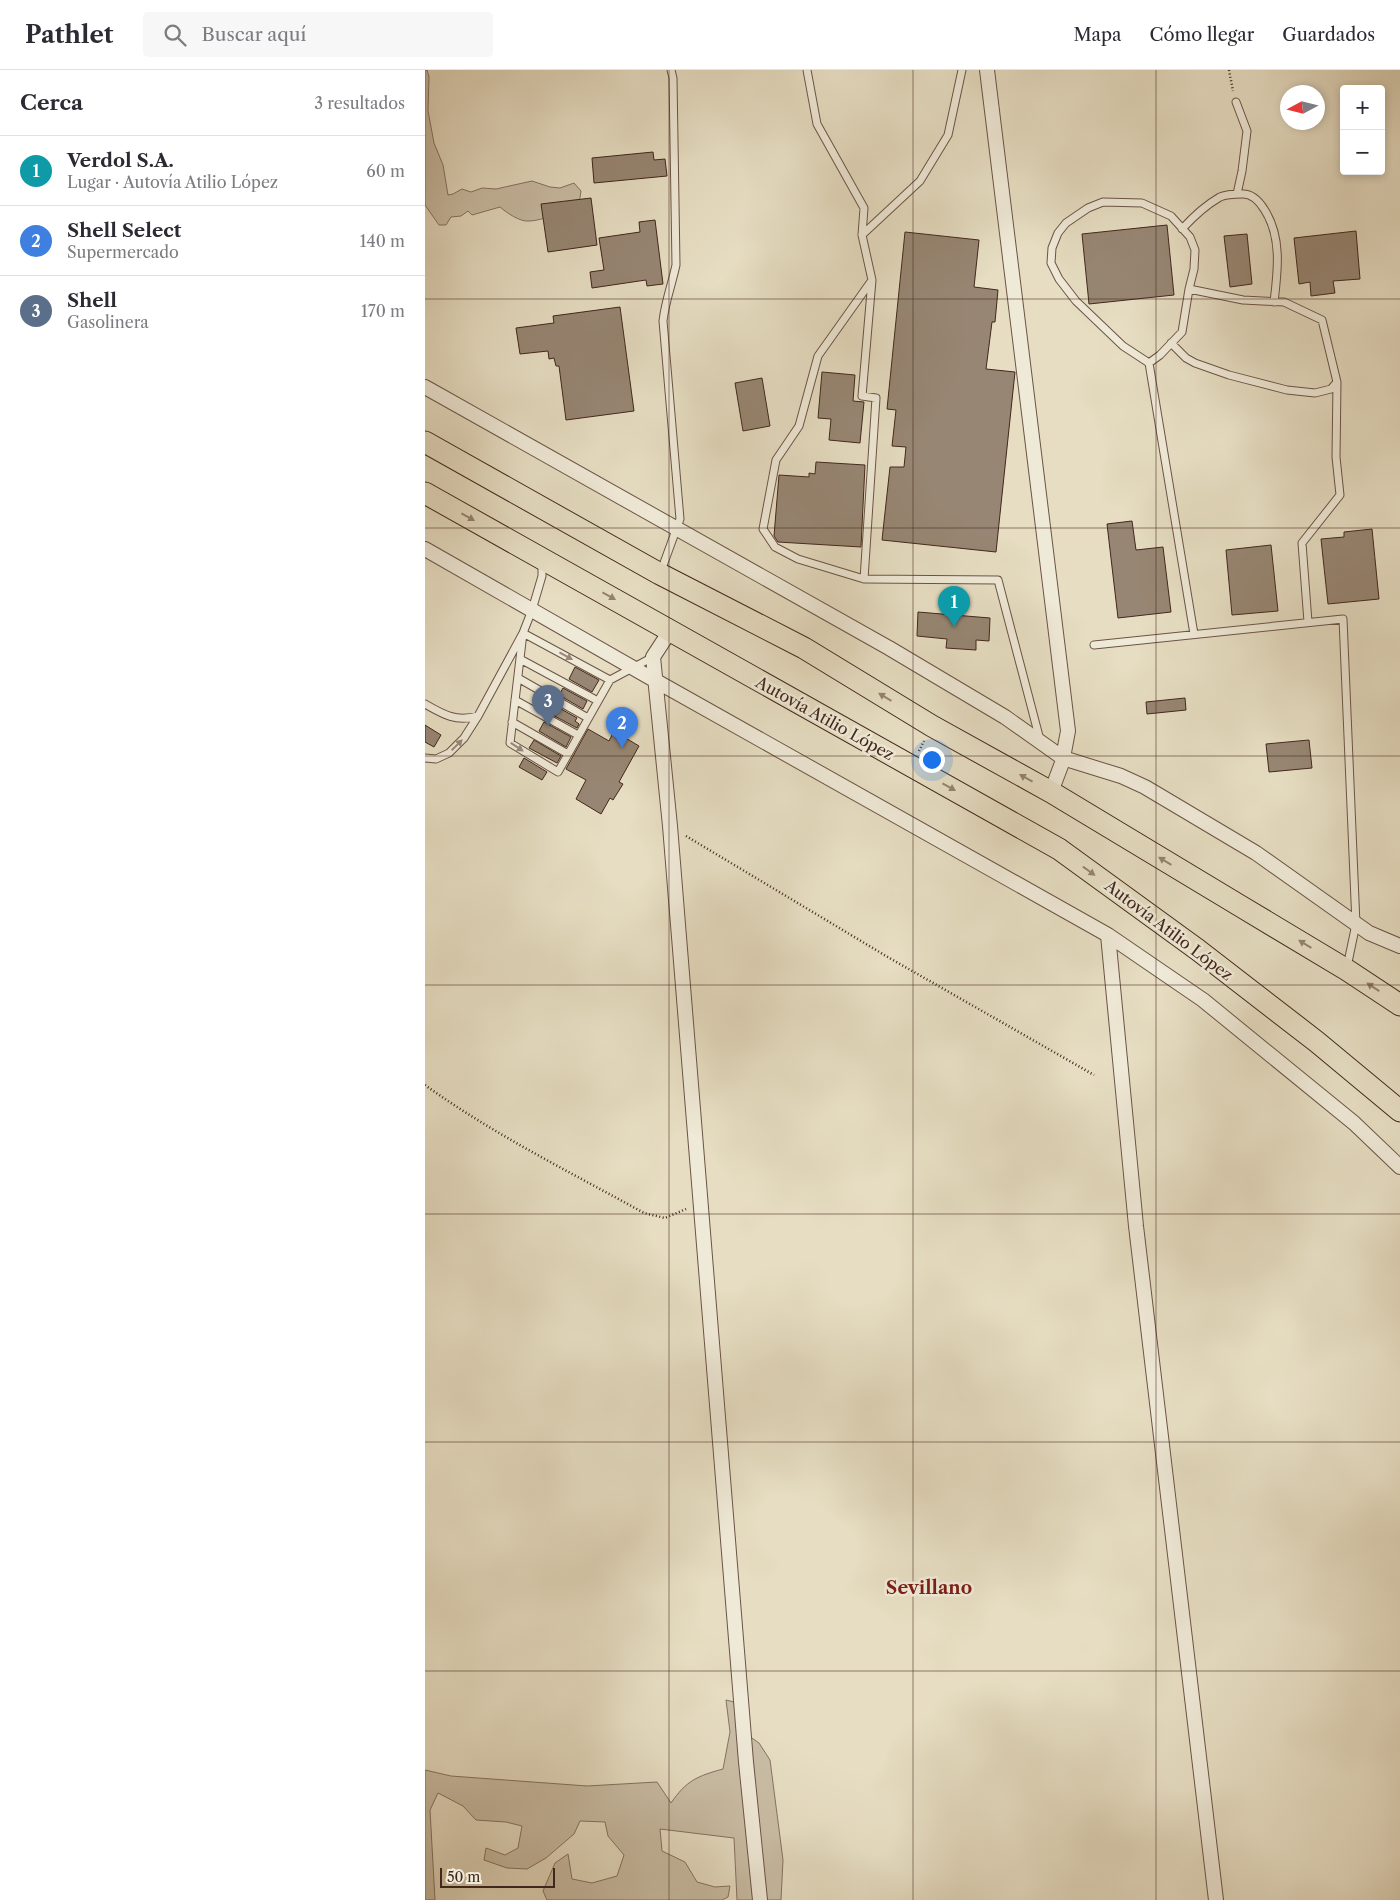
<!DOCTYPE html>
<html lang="es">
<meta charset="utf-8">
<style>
:root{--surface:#fff;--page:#f7f7f7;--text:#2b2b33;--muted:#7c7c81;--line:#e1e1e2;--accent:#8f2418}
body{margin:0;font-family:"Libre Caslon Text",serif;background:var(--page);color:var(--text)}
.controls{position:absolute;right:15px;top:15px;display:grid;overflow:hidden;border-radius:5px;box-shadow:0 2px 8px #0003}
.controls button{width:45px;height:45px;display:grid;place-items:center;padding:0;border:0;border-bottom:1px solid var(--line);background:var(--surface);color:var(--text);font:25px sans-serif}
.compass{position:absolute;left:855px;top:15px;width:45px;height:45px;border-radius:50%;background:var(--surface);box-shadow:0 2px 8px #0003;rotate:263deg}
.scale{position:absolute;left:15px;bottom:12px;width:115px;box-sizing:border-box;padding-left:5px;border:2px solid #42271d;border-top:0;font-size:14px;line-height:18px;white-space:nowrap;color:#42271d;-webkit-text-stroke:4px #efe9d7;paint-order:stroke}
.you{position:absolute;left:506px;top:689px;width:18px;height:18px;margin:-12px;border:4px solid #fff;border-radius:50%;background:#1a73e8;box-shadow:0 0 0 8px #1a73e833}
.badge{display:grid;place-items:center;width:32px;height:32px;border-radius:50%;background:var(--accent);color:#fff;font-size:16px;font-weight:700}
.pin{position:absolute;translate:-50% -41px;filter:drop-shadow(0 1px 2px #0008)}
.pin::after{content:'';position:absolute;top:26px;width:18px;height:15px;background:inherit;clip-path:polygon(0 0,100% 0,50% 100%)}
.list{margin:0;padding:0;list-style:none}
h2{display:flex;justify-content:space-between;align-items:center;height:65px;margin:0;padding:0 20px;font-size:21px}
h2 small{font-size:16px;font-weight:400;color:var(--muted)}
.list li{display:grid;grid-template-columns:32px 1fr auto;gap:15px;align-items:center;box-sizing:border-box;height:70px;padding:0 20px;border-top:1px solid var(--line)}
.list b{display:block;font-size:19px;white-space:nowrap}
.list p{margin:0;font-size:16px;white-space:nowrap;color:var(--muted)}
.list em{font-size:16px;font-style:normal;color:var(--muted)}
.icon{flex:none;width:28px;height:28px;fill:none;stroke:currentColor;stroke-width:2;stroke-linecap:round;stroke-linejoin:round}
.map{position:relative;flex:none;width:975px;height:1830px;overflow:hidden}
header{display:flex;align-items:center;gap:30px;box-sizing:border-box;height:70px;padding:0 25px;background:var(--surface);border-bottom:1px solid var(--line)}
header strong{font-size:24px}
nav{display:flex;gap:28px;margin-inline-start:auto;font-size:18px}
.search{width:350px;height:45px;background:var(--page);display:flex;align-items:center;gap:12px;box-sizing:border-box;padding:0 18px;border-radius:5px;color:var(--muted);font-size:19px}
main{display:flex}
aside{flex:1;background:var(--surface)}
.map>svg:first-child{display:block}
.green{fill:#cabea6;stroke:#867262}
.building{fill:#978673;stroke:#42271d}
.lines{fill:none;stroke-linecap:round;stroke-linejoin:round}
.service-casing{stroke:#6b5446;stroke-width:9}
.minor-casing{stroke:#6b5446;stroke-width:16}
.primary-casing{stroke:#42271d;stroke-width:23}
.path{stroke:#42271d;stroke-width:2.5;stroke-dasharray:1 2.5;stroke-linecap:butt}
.service{stroke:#efe9d7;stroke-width:7}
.minor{stroke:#efe9d7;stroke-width:14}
.primary{stroke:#e6ddc2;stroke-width:21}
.oneway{fill:#948270}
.oneway2{fill:#98887a}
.grid{fill:none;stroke:#42271d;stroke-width:1;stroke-opacity:0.55}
.labels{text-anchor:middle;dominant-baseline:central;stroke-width:5;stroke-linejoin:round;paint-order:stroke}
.street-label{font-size:16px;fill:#42271d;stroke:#efe9d7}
.neighbourhood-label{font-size:18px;font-weight:bold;fill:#7a1f14;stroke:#efe9d7}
</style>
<header>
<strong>Pathlet</strong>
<div class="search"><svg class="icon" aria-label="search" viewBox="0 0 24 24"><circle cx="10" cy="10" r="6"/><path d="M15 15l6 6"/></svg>Buscar aquí</div>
<nav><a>Mapa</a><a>Cómo llegar</a><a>Guardados</a></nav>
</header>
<main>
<aside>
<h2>Cerca<small>3 resultados</small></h2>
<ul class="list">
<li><span class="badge" style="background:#0f9aa8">1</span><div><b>Verdol S.A.</b><p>Lugar · Autovía Atilio López</p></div><em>60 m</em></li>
<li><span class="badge" style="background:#3f7fe0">2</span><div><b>Shell Select</b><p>Supermercado</p></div><em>140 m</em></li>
<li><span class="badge" style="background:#5c6f8a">3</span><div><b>Shell</b><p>Gasolinera</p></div><em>170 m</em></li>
</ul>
</aside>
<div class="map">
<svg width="975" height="1830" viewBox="0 0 975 1830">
<rect width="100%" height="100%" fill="#e6ddc2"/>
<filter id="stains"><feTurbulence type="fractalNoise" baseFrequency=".004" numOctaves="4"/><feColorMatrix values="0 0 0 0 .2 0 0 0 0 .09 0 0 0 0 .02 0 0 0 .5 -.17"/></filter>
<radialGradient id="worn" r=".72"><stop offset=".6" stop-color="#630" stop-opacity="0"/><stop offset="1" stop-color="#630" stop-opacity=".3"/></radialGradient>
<path class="green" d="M0 0H2L4 7 3 41 9 73 18 95 23 125 28 124 37 119 46 122 57 118 71 119 107 111 125 117 135 118 149 113 156 121 154 134C143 140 117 151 104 151 95 152 82 143 75 137L47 145 43 141 36 146 26 147 21 155H14L0 135Z
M301 1630 309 1632 324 1666 334 1673 345 1690 358 1790 356 1830H312L309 1768 235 1759 237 1781 260 1792 272 1812 290 1817 305 1816 303 1827 297 1830H122L118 1821 130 1793 143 1784 147 1809 167 1813 192 1806 199 1785 183 1766 180 1752 155 1751 149 1764 121 1788 102 1799 82 1798 59 1790 61 1778 80 1785 93 1778 97 1756 81 1752 51 1750 38 1736 13 1723 5 1740 10 1830H0V1700L26 1706 162 1716 232 1712 246 1733C261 1711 272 1706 298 1699L305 1662Z"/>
<path class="building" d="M228 82 229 90 240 89 242 106 169 113 167 88Z
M166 128 172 175 123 182 116 134Z
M230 150 238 214 222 216 221 210 167 218 165 202 179 200 174 168 215 162 214 152Z
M742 155 749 225 664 234 657 164Z
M931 161 935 209 908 211 910 223 886 226 885 212 874 214 869 168Z
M480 162 554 170 549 217 573 220 570 252H567L561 299 590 302 571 482 457 470 465 397H479L481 377 467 376 471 340 462 339Z
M822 164 827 214 805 217 799 166Z
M195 237 209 341 141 350 134 296H131L129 288 124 289 123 281 95 284 91 258 129 253 128 246Z
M397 302 430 305 428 331 439 332 435 373 404 370 406 349 393 348Z
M337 308 345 356 318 361 310 313Z
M391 392 440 395 436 477 353 472 349 466 354 405 384 407V403L390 404Z
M707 451 711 480 738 477 746 542 693 548 682 454Z
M947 459 954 529 903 534 896 469 919 467V462Z
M846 475 853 541 807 545 801 480Z
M493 542 565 548 564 571 551 570V580L521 578 522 569 492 566Z
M150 597 174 610 167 622 144 609Z
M138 618 162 631 158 639 134 625Z
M760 628 761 640 722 644 721 632Z
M129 635 152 648 150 651 154 654 152 658 124 643Z
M119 652 146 667 141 677 114 661Z
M0 655 16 665 9 677 0 672Z
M163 659 184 671 189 661 214 676 194 712 198 714 188 730 185 728 176 744 151 729 161 710 141 699Z
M109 670 136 686 132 693 104 678Z
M884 670 887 698 844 702 841 674Z
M99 688 122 702 117 710 94 697Z"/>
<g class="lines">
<defs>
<path id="service" d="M382 0 392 54 439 138 437 165 447 210 393 286 374 356 351 390 338 459 350 477 373 489 439 509 573 510 615 670
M811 32 822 61 817 101 812 124
M757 159C768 147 781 135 795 127 801 124 811 124 818 124 827 124 834 131 839 139 857 166 853 200 849 232
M437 165 495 111 523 65 537 0
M746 273 761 288 770 293 804 305 862 320 890 323 906 319 912 312 897 250 859 232 818 230 764 219
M724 293 735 285 757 262 764 219 769 199 770 180 765 167 746 146 717 133 678 132 663 138 641 153 633 163 627 178 626 193 634 209 651 231 698 276 724 293 769 564
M236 501 255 449 238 251C240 232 247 214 251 195L248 8 246 0
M439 509 451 328 437 326 447 210
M883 552 877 473 915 425 911 387 912 312
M98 563 85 673 133 702 185 610
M98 563 185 610 228 587
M669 575 918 549 931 854 922 897
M95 589 173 631
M93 608 163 648
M90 630 153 665
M0 634C19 645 31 652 53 646
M87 652 143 684
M0 688 11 689 24 683 39 668 53 646 98 563 107 540 117 506V492"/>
<path id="minor" d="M562 0 643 661 637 693 626 722
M0 317 464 578 580 647 638 688 696 706 720 717 831 783 944 863 975 876
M0 479 231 611 683 865 778 930 929 1053 975 1097
M245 561 228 587 245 756 321 1692 335 1830
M683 865 711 1156 791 1830"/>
<path id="primary" d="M0 372 235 504 379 578 507 656 626 722 817 837 922 900 975 935
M0 423 634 779 773 880 892 972 975 1041"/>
</defs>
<use href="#service" class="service-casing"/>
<use href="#minor" class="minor-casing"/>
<use href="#primary" class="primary-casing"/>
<path class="path" d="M804 0 808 21
M494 681 499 671
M261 766 461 886 669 1005
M0 1015C68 1064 145 1102 219 1143L240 1148 261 1139"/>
<use href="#service" class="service"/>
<use href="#minor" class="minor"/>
<use href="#primary" class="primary"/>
</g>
<defs><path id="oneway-solid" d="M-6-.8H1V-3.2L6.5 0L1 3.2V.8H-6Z" transform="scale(1.25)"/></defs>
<g class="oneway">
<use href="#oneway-solid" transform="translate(43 447) rotate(29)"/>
<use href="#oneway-solid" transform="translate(184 526) rotate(29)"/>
<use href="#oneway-solid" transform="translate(460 627) rotate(-149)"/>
<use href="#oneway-solid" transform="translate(601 708) rotate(-151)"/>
<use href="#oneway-solid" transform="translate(524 717) rotate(29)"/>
<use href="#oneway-solid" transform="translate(740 791) rotate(-149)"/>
<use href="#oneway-solid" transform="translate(664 801) rotate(36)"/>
<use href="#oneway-solid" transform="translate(880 874) rotate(-149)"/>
<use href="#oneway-solid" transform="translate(948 917) rotate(-147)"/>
</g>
<g class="oneway2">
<use href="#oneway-solid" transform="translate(141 586) rotate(29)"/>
<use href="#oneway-solid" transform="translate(32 675) rotate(-45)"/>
<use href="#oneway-solid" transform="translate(92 677) rotate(33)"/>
</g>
<path class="grid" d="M244 0V1830M488 0V1830M731 0V1830M0 229H975M0 458H975M0 686H975M0 915H975M0 1144H975M0 1372H975M0 1601H975"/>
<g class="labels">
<g class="street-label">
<text transform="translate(400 648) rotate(29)">Autovía Atilio López</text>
<text transform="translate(744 860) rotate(37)">Autovía Atilio López</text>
</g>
<g class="neighbourhood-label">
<text x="504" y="1518">Sevillano</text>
</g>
</g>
<rect width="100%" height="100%" filter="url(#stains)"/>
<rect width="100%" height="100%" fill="url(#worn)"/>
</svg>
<div class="controls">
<button>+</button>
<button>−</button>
</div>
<svg class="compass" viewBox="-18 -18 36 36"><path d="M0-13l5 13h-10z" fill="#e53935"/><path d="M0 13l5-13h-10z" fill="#7c7c81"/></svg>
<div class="scale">50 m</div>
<div class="you"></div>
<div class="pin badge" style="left:529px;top:557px;background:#0f9aa8">1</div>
<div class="pin badge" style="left:197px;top:678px;background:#3f7fe0">2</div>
<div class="pin badge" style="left:123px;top:656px;background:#5c6f8a">3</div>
</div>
</main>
